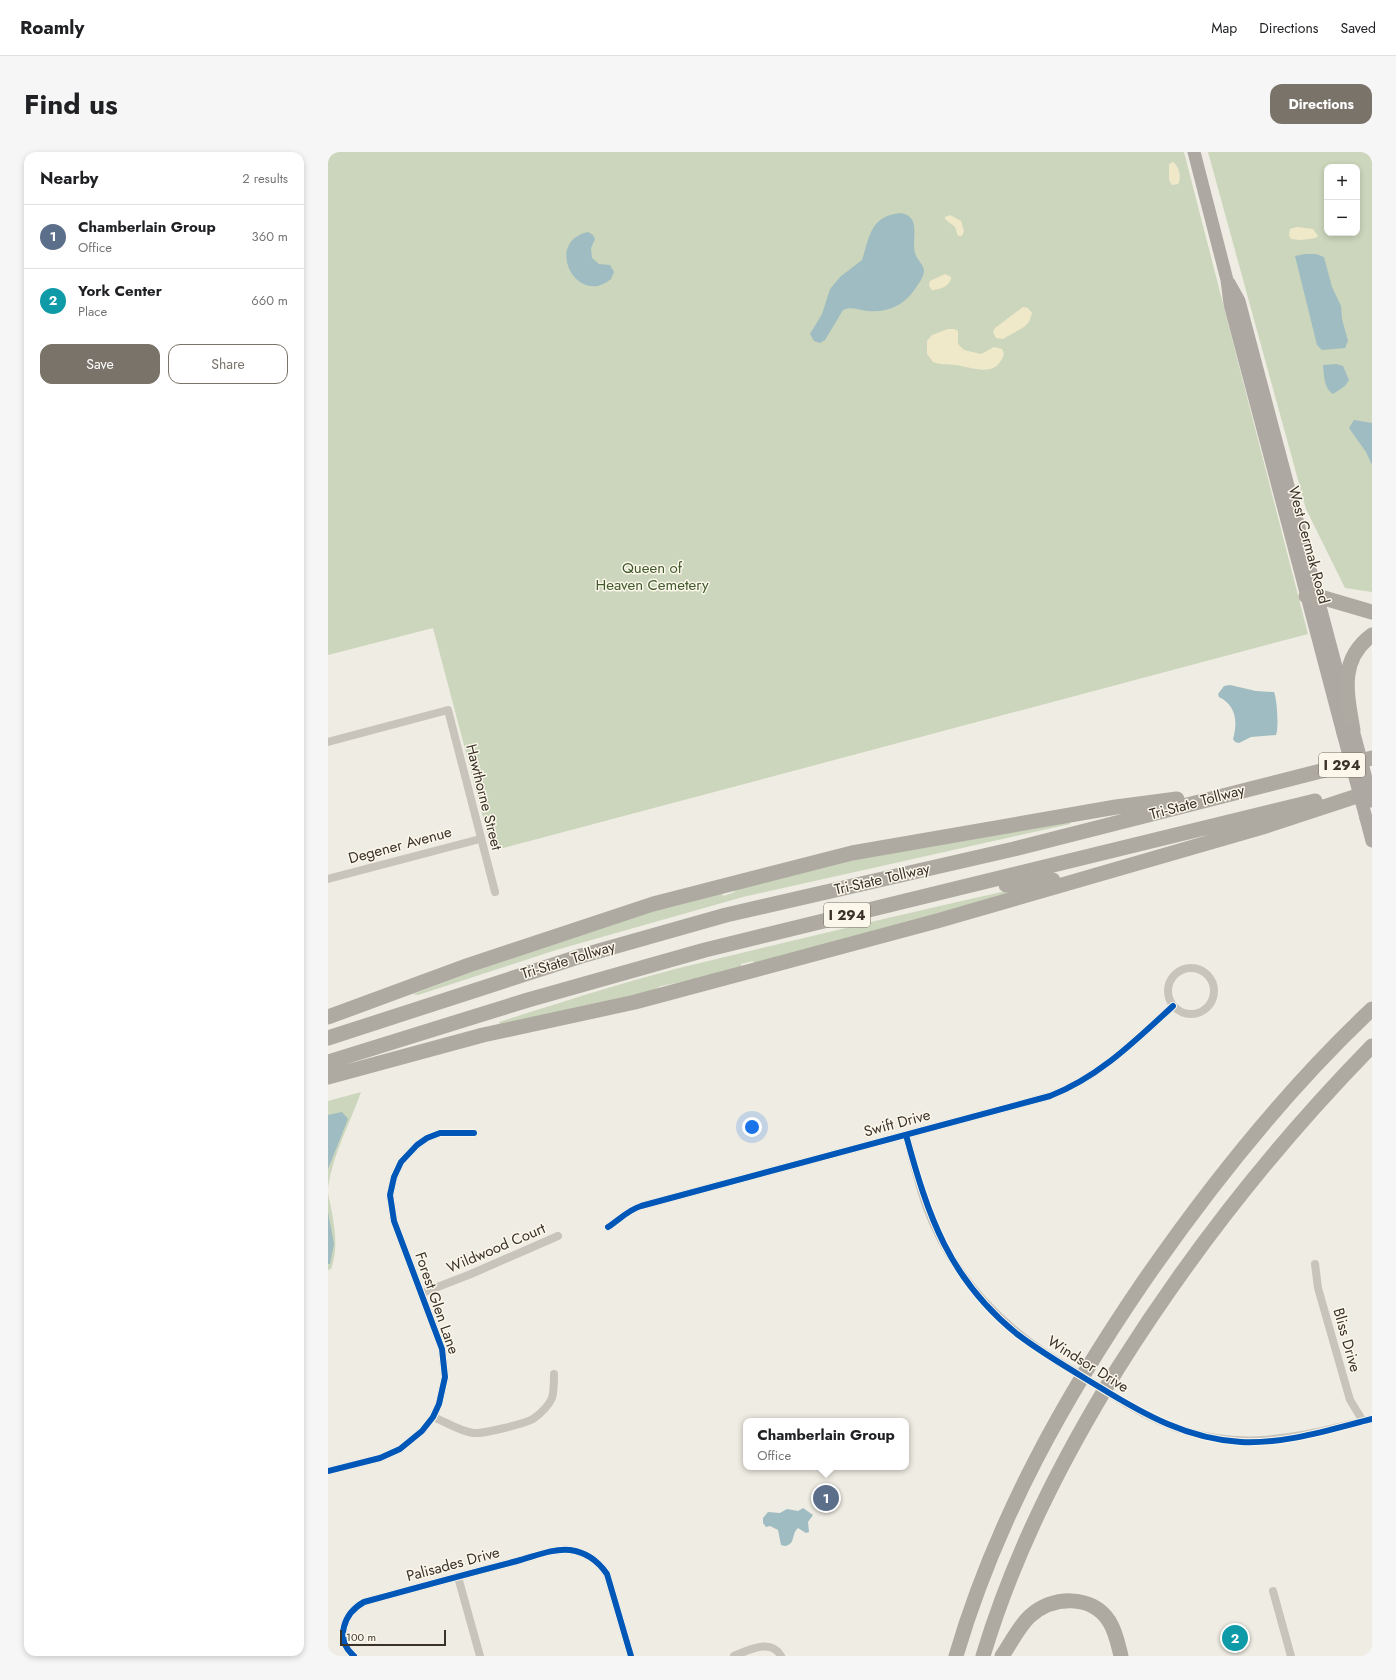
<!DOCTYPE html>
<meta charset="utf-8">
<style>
:root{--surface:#fff;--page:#f6f6f6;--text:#202124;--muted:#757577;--line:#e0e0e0;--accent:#79736a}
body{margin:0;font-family:Jost,sans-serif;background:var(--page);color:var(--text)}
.controls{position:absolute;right:12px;top:12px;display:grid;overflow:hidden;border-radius:8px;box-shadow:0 2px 6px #0003}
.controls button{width:36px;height:36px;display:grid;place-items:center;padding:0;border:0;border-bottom:1px solid var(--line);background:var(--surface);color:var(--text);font:20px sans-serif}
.scale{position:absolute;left:12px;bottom:10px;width:106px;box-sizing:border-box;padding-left:4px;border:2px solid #3a3229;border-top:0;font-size:11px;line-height:14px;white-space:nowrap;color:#3a3229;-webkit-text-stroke:3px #fbf7eb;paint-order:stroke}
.you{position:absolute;left:424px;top:975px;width:14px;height:14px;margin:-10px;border:3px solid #fff;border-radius:50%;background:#1a73e8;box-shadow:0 0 0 6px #1a73e833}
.badge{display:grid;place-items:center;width:26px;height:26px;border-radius:50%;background:var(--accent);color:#fff;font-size:13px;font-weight:700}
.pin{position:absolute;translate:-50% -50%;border:2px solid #fff;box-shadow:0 1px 4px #0006}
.popup{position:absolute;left:415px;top:1266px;width:166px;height:52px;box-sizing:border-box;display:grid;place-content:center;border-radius:8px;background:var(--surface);filter:drop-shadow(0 1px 3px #0005);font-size:13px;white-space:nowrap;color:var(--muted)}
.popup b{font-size:15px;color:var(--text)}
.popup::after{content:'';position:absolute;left:50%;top:100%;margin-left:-8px;border:8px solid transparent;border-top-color:var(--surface)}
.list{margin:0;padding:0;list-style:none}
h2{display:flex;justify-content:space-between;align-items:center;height:52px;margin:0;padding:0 16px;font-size:17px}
h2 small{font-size:13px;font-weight:400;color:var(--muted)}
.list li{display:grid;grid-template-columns:26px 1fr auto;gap:12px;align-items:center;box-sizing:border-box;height:64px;padding:0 16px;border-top:1px solid var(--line)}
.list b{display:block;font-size:15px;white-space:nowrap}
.list p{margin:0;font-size:13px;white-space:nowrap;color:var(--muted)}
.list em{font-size:13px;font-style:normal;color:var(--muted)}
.actions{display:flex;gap:8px;padding:12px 16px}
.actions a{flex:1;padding:9px 0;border:1px solid var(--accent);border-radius:12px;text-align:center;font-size:14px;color:var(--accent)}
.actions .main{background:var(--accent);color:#fff}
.map{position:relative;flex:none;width:1044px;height:1504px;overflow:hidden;border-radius:12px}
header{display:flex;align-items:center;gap:24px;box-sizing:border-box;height:56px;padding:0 20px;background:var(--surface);border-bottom:1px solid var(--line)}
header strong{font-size:19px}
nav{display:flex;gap:22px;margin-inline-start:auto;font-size:14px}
.intro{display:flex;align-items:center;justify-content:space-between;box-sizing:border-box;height:96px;padding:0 24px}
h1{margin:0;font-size:28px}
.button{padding:10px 18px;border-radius:12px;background:var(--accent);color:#fff;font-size:14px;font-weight:700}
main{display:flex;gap:24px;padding:0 24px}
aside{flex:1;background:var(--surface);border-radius:12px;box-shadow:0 2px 6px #0003}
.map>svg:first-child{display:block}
.green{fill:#ccd6bc;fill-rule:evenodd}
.sand{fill:#f0e9c9}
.water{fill:#9ebcc1}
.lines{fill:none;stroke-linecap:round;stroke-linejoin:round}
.street{stroke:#c8c4bc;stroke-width:8}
.primary{stroke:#ada8a1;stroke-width:13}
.highway{stroke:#aeaaa2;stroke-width:15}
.street-bridge{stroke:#c8c4bc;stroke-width:8}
.primary-bridge{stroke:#ada8a1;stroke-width:13}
.cycleway-casing{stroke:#fbf7eb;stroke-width:8}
.cycleway{stroke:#0057b8;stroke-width:6}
.labels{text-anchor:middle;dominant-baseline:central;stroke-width:3;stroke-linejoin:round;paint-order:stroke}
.shield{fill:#fbf7eb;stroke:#746d63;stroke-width:1}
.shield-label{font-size:14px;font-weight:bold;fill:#3a3229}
.street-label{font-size:15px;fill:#3a3229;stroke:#fbf7eb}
.park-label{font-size:15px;fill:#415a2c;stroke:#fbf7eb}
</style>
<header>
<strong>Roamly</strong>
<nav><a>Map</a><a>Directions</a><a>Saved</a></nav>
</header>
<div class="intro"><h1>Find us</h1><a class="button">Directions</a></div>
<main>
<aside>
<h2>Nearby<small>2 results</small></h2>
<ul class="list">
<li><span class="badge" style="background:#5c6f8a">1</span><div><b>Chamberlain Group</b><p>Office</p></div><em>360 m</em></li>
<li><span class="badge" style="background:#0f9aa8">2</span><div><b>York Center</b><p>Place</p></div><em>660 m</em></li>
</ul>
<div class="actions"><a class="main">Save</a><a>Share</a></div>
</aside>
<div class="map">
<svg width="1044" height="1504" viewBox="0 0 1044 1504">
<rect width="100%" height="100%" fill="#efece3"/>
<path class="green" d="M0 0H856L980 482 164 699 105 476 0 503Z
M880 0H1044V440L1017 436 978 357ZM999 15H1029V81H999Z
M742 670V672L415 745 228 798 90 843 85 842 228 788 393 739 395 744 407 740 405 735 497 713Z
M696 735 697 737 426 813 425 809 413 812 414 818 333 834 323 839 172 872 171 870C238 849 304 827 372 811 480 785 588 759 696 735Z
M33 940C22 971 5 1002 0 1035V949Z
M0 1041C5 1066 12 1093 3 1117L0 1118Z"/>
<path class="sand" d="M845 10C851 14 854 26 850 32L844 33 841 28V12Z
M622 63 633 69 636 79 634 84H630L627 75 617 67V65Z
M969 75 985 77 990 84 988 86 973 88 963 87 961 83 962 77Z
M617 122 623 125C623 134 611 138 604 138L601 134 602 129Z
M695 155 700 156 704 161 701 170 696 175 675 187 668 186 665 180 667 176Z
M620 177H626L630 179V192L636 198 653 202 666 195 674 197 676 202C668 227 645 215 627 213 619 212 612 213 605 210L599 202V189L604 183Z"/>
<path class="water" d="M573 61C594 65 583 86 587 101 589 108 595 112 596 118 596 125 591 131 587 137 576 154 558 161 539 159 530 158 523 154 515 158L497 188 492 191 486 189 482 182 494 162 502 137 512 125 534 108C542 84 542 64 573 61Z
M260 80 265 83 267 87 263 96 264 106 271 112 282 113 286 120 283 127C249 156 215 90 260 80Z
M977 102H988L996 105 1004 135 1013 154 1014 167 1020 189 1017 196 994 198 989 193 967 104Z
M1008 212 1015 214 1021 228 1017 234 1005 242C996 237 996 223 995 213Z
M1026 268 1044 271V313L1038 300 1021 276Z
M902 533 928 539 946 540C949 547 951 576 948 583L923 585 911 591 907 590 905 587C910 570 908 553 891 545L890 542 896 534Z
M14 960 20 967 0 1017V963Z
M0 1060 6 1092 2 1112H0Z
M475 1356 485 1363 480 1370 481 1380 478 1381 470 1376C463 1382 468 1392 457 1394L453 1393 450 1378 442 1374 438 1375 435 1371V1366L440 1360 452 1361 459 1357 470 1359Z"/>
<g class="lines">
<path class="street" d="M0 590 120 558 167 740
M0 727 152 687
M840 839a23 23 0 1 1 46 0a23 23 0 1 1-46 0Z
M578 983C585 1007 590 1032 599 1056 624 1123 671 1173 731 1210
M280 1075C291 1068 300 1058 313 1054L722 944C771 925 807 889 845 854
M987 1112 990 1136 1022 1248 1035 1269
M94 1141 143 1122 230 1084
M799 1252C888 1305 949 1291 1044 1267
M105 1265C118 1270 131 1279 145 1281 156 1282 195 1272 205 1267 212 1262 220 1255 224 1246 226 1240 226 1229 226 1222
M0 1319 52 1306 72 1297 94 1279 105 1265 111 1252 117 1225 114 1197 66 1069 62 1043 66 1025 73 1010 89 993 99 986 112 981H146
M130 1425 152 1504
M945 1439 963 1504
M26 1504C6 1487 16 1461 36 1450 87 1436 138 1422 189 1409 205 1405 225 1396 242 1398 258 1400 270 1409 279 1422L303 1504
M406 1504C420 1498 443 1486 453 1504"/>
<path class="primary" d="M866 0 899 128 902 152 1015 581
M901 131 911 149 1016 545
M1038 666 1044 689"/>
<path class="highway" d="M978 444H989L1044 460
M1025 578C1019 542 1010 508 1044 483
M678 733 725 728
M0 865 141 813 325 752 524 701 788 655 849 647
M0 886 253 804 398 763 686 697 1044 606
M0 910 200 848 377 798 987 649
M0 925 155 883 307 850 609 769 938 674 1044 639
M628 1504C668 1368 736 1246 816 1129 883 1032 958 938 1044 857
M655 1504C686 1401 734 1307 790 1216 863 1100 948 992 1044 894
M674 1504C683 1491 691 1474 702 1464 725 1444 763 1442 781 1469 788 1480 790 1492 793 1504"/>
<path class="street-bridge" d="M731 1210 799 1252"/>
<path class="primary-bridge" d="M1025 578 1044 649
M1015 581 1038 666"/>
<defs>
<path id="cycleway" d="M578 983C600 1064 621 1127 689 1182 715 1202 745 1219 773 1236 817 1263 860 1287 913 1290 958 1292 1001 1278 1044 1267
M280 1075C291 1068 300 1058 313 1054L722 944C771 925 807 889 845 854
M0 1319 52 1306 72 1297 94 1279 105 1265 111 1252 117 1225 114 1197 66 1069 62 1043 66 1025 73 1010 89 993 99 986 112 981H146
M26 1504C6 1487 16 1461 36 1450 87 1436 138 1422 189 1409 205 1405 225 1396 242 1398 258 1400 270 1409 279 1422L303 1504"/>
</defs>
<use href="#cycleway" class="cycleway-casing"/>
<use href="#cycleway" class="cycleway"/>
</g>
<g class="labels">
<g class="shield">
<rect x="991" y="601" width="46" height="24" rx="3"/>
<rect x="496" y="751" width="46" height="24" rx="3"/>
</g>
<g class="shield-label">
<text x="1014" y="613">I 294</text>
<text x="519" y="763">I 294</text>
</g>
<g class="street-label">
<text transform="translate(981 393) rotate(75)">West Cermak Road</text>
<text transform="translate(156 645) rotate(76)">Hawthorne Street</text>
<text transform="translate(869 650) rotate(-15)">Tri-State Tollway</text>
<text transform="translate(72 693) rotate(-15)">Degener Avenue</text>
<text transform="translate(554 727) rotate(-13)">Tri-State Tollway</text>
<text transform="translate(240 808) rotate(-17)">Tri-State Tollway</text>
<text transform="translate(569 971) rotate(-15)">Swift Drive</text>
<text transform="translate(168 1096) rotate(-23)">Wildwood Court</text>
<text transform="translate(109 1151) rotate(71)">Forest Glen Lane</text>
<text transform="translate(1019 1188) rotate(74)">Bliss Drive</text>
<text transform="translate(760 1212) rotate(32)">Windsor Drive</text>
<text transform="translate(125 1412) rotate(-15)">Palisades Drive</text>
</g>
<g class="park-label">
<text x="324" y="416">Queen of<tspan x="324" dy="17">Heaven Cemetery</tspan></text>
</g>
</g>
</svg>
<div class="controls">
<button>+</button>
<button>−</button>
</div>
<div class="scale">100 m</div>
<div class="you"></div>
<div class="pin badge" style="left:498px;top:1346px;background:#5c6f8a">1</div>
<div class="popup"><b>Chamberlain Group</b>Office</div>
<div class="pin badge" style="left:907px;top:1486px;background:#0f9aa8">2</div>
</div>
</main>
